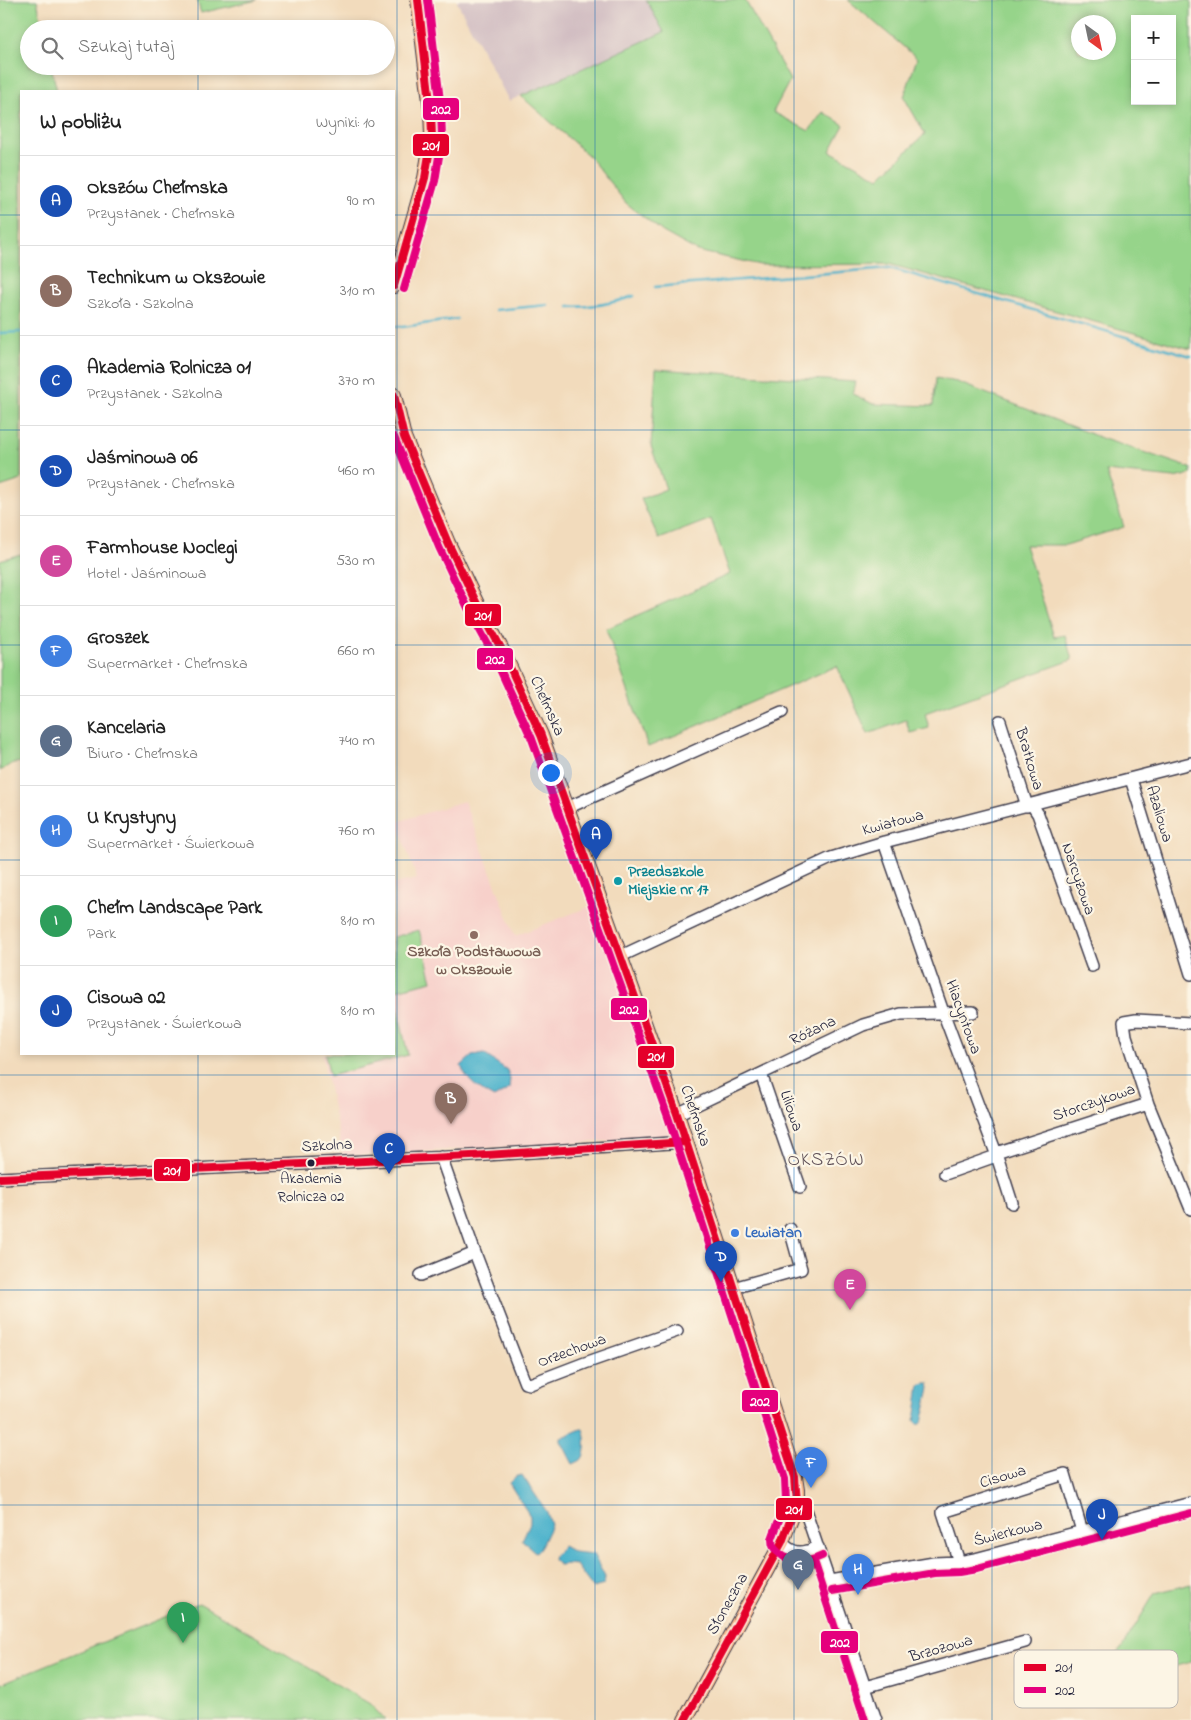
<!DOCTYPE html>
<html lang="pl">
<meta charset="utf-8">
<style>
:root{--surface:#fff;--page:#f6f6f6;--text:#222;--muted:#767676;--line:#e0e0e0;--accent:#0b8043}
body{margin:0;font-family:"Indie Flower",sans-serif;background:var(--page);color:var(--text)}
.controls{position:absolute;right:15px;top:15px;display:grid;overflow:hidden;border-radius:0px;box-shadow:0 2px 8px #0003}
.controls button{width:45px;height:45px;display:grid;place-items:center;padding:0;border:0;border-bottom:1px solid var(--line);background:var(--surface);color:var(--text);font:25px sans-serif}
.compass{position:absolute;left:1071px;top:15px;width:45px;height:45px;border-radius:50%;background:var(--surface);box-shadow:0 2px 8px #0003;rotate:147deg}
.you{position:absolute;left:550px;top:772px;width:18px;height:18px;margin:-12px;border:4px solid #fff;border-radius:50%;background:#1a73e8;box-shadow:0 0 0 8px #1a73e833}
.badge{display:grid;place-items:center;width:32px;height:32px;border-radius:50%;background:var(--accent);color:#fff;font-size:16px;font-weight:700}
.pin{position:absolute;translate:-50% -41px;filter:drop-shadow(0 1px 2px #0008)}
.pin::after{content:'';position:absolute;top:26px;width:18px;height:15px;background:inherit;clip-path:polygon(0 0,100% 0,50% 100%)}
.list{margin:0;padding:0;list-style:none}
h2{display:flex;justify-content:space-between;align-items:center;height:65px;margin:0;padding:0 20px;font-size:21px}
h2 small{font-size:16px;font-weight:400;color:var(--muted)}
.list li{display:grid;grid-template-columns:32px 1fr auto;gap:15px;align-items:center;box-sizing:border-box;height:90px;padding:0 20px;border-top:1px solid var(--line)}
.list b{display:block;font-size:19px;white-space:nowrap}
.list p{margin:0;font-size:16px;white-space:nowrap;color:var(--muted)}
.list em{font-size:16px;font-style:normal;color:var(--muted)}
.icon{flex:none;width:28px;height:28px;fill:none;stroke:currentColor;stroke-width:2;stroke-linecap:round;stroke-linejoin:round}
.map{position:relative;flex:none;width:1191px;height:1720px;overflow:hidden}
.search{position:absolute;background:var(--surface);box-shadow:0 2px 8px #0003;left:20px;top:20px;width:375px;height:55px;display:flex;align-items:center;gap:12px;box-sizing:border-box;padding:0 18px;border-radius:28px;color:var(--muted);font-size:19px}
.panel{position:absolute;background:var(--surface);box-shadow:0 2px 8px #0003;left:20px;top:90px;width:375px;height:965px;border-radius:0px}
.map>svg:first-child{display:block}
.built{fill:#f7d0ca}
.industrial{fill:#d2bec2}
.green{fill:#96d48a;stroke:#5c7b62;fill-rule:evenodd}
.water{fill:#4eb3cc;stroke:#386a84}
.lines{fill:none;stroke-linecap:round;stroke-linejoin:round}
.stream{stroke:#4eb3cc;stroke-width:2.5}
.minor-casing{stroke:#413e4e;stroke-width:14}
.major-casing{stroke:#413e4e;stroke-width:16}
.minor{stroke:#fff;stroke-width:11}
.major{stroke:#fbba8d;stroke-width:14}
.bus-1-casing{stroke:#fcf5e5;stroke-width:11}
.bus-2-casing{stroke:#fcf5e5;stroke-width:11}
.bus-1{stroke:#e4002b;stroke-width:8}
.bus-2{stroke:#e5007d;stroke-width:8}
.grid{fill:none;stroke:#1f6fb2;stroke-width:1;stroke-opacity:0.55}
.culture-dot{fill:#0f9aa8;stroke:#fcf5e5;stroke-width:2}
.education-dot{fill:#8d6e63;stroke:#fcf5e5;stroke-width:2}
.bus-dot{fill:#22223b;stroke:#fcf5e5;stroke-width:2}
.shop-dot{fill:#3f7fe0;stroke:#fcf5e5;stroke-width:2}
.labels{text-anchor:middle;dominant-baseline:central;stroke-width:4.5;stroke-linejoin:round;paint-order:stroke}
.bus-label{font-size:15px;fill:#22223b;stroke:#fcf5e5}
.street-label{font-size:16px;fill:#22223b;stroke:#fcf5e5}
.culture-label{font-size:16px;font-weight:bold;fill:#0d838f;stroke:#fcf5e5;text-anchor:start}
.education-label{font-size:16px;font-weight:bold;fill:#785e54;stroke:#fcf5e5}
.shop-label{font-size:16px;font-weight:bold;fill:#366cbe;stroke:#fcf5e5;text-anchor:start}
.quarter-label{font-size:19px;letter-spacing:1px;fill:#605158;stroke:#fcf5e5}
.key{fill:#fcf5e5;stroke:#bbb6b2;stroke-width:1}
.key-label{font-size:14px;fill:#22223b}
.line-badge{stroke:#fcf5e5;stroke-width:2}
.badge-label{font-size:14px;text-anchor:middle;font-weight:bold;fill:#fff}
</style>
<div class="map">
<svg width="1191" height="1720" viewBox="0 0 1191 1720">
<rect width="100%" height="100%" fill="#fcf5e5"/>
<filter id="ink" filterUnits="userSpaceOnUse"><feTurbulence type="fractalNoise" baseFrequency=".02" numOctaves="2"/><feDisplacementMap in="SourceGraphic" scale="10" xChannelSelector="R" yChannelSelector="G"/><feConvolveMatrix kernelMatrix="1 2 1 2 8 2 1 2 1" color-interpolation-filters="sRGB"/></filter>
<filter id="wash" filterUnits="userSpaceOnUse"><feTurbulence type="fractalNoise" baseFrequency=".0096" numOctaves="4" result="noise"/><feDisplacementMap in="SourceGraphic" scale="20" xChannelSelector="R" yChannelSelector="G"/><feGaussianBlur stdDeviation="1.12" result="paint"/><feColorMatrix in="noise" values="0 0 0 0 0 0 0 0 0 0 0 0 0 0 0 0 0 1.4 0 .05"/><feComposite in="paint" operator="in"/></filter>
<g filter="url(#wash)">
<rect width="100%" height="100%" fill="#f2dbbc"/>
<path class="built" d="M464 801 515 936 596 904 680 1137 343 1156 322 1054H394V884L417 879 397 822Z"/>
<path class="industrial" d="M456 0H646L664 32 509 101Z"/>
<path class="green" d="M0 0H37L43 29H29V66H51L57 91H21V480L0 487Z
M197 0H257L201 13Z
M646 0H745L790 80 773 112 809 131 823 112 844 125 830 151 879 178 925 134 904 97 917 58 848 0H1191V349L889 264 760 265 697 251 663 232 626 203 588 155 521 96 664 32ZM1135 19H1172V101H1135ZM1078 22H1108V52H1078Z
M656 369 856 382 853 394 873 404 933 406 936 378 957 382 1104 439 1191 468V474L1174 478 1106 471 1124 527 1066 545H1025L1054 637 1065 635 1072 660 925 713 929 728 910 733 906 720 868 734 837 666 648 747 606 629 730 574 711 519 659 539 641 499 666 489 651 446Z
M21 554V762L11 764 0 771V560Z
M419 930 432 981 396 990 394 982V937Z
M394 993 408 1055 330 1076 325 1054H394Z
M1191 1584V1662L1081 1691 1082 1663 1118 1654 1155 1593Z
M199 1603 370 1704 385 1720H0V1684Z"/>
<path class="water" d="M484 1054 507 1070 510 1078 509 1089 494 1098C479 1090 467 1081 461 1066L472 1056Z
M925 1383H929L930 1388 922 1423 918 1424 915 1421 920 1385Z
M581 1429H583C586 1436 587 1454 581 1460 580 1461 575 1463 573 1464L561 1441V1438Z
M522 1475 547 1512 551 1525 539 1550 535 1552 522 1540 530 1523V1516L509 1483 515 1477Z
M563 1546 574 1552 593 1554 605 1577 604 1585 593 1588 576 1565 567 1564 559 1565 553 1560 554 1555Z"/>
<g class="lines">
<path class="stream" d="M655 287 890 268 1191 356
M569 307C591 307 612 304 634 296
M495 310 548 305
M394 326 403 327 457 319
M0 333 21 332"/>
</g>
</g>
<g filter="url(#ink)">
<g class="lines">
<defs>
<path id="minor" d="M1000 721 1027 806
M1131 779 1191 974
M1032 805 1038 814 1092 966
M567 808 782 712
M884 842 943 1012 996 1153 1012 1203
M619 957 831 858 884 842 1191 763
M1191 1023 1136 1020 1124 1022 1126 1036 1148 1104 1191 1209
M761 1074 800 1187
M677 1114 863 1025 901 1014 973 1012
M996 1153 1148 1104
M441 1157 475 1253 525 1383 530 1384 585 1363 677 1331
M945 1174 996 1156
M0 1178 471 1156 686 1142
M421 1275 475 1253
M733 1288 801 1269 790 1229
M797 1502 805 1510 876 1720
M782 1542C793 1555 803 1554 818 1547
M959 1562 943 1512 1065 1474 1082 1531
M830 1581 934 1563 959 1562 975 1559 1191 1503
M865 1687 1025 1642"/>
<path id="major" d="M394 286 425 178 432 137 431 110 418 0
M394 395 404 437 448 543 477 604 502 650 541 735 677 1114 795 1477 797 1490V1502L782 1542 685 1720"/>
</defs>
<use href="#minor" class="minor-casing"/>
<use href="#major" class="major-casing"/>
<use href="#minor" class="minor"/>
<use href="#major" class="major"/>
<defs>
<path id="bus-1" d="M394 286 425 178 432 137 431 110 418 0
M394 395 404 437 448 543 477 604 502 650 541 735 677 1114 795 1477 797 1502 782 1542 685 1720
M0 1178 471 1156 686 1142"/>
<path id="bus-2" d="M404 289 435 181 442 138 441 109 428 0
M394 437 439 547 468 608 493 654 532 739 668 1117 785 1479 786 1501 772 1539C772 1546 774 1549 779 1553 792 1565 807 1563 822 1556
M814 1564 865 1720
M832 1591 935 1573 959 1572 977 1569 1191 1513"/>
</defs>
<use href="#bus-1" class="bus-1-casing"/>
<use href="#bus-2" class="bus-2-casing"/>
<use href="#bus-1" class="bus-1"/>
<use href="#bus-2" class="bus-2"/>
</g>
</g>
<path class="grid" d="M198 0V29M397 0V1720M595 0V1720M794 0V1720M992 0V1720M198 66V91M0 215H21M394 215H1191M0 430H21M394 430H1191M0 645H21M394 645H1191M0 860H21M394 860H1191M198 1054V1720M0 1075H1191M0 1290H1191M0 1505H1191"/>
<circle class="culture-dot" cx="618" cy="881" r="5"/>
<circle class="education-dot" cx="474" cy="935" r="5"/>
<circle class="bus-dot" cx="311" cy="1163" r="4.5"/>
<circle class="shop-dot" cx="735" cy="1233" r="5"/>
<g class="labels">
<g class="bus-label">
<text x="311" y="1179">Akademia<tspan x="311" dy="18">Rolnicza 02</tspan></text>
</g>
<g class="street-label">
<text transform="translate(547 706) rotate(66)">Chełmska</text>
<text transform="translate(1029 759) rotate(73)">Bratkowa</text>
<text transform="translate(1159 814) rotate(73)">Azaliowa</text>
<text transform="translate(893 823) rotate(-15)">Kwiatowa</text>
<text transform="translate(1078 879) rotate(71)">Narcyzowa</text>
<text transform="translate(963 1017) rotate(70)">Hiacyntowa</text>
<text transform="translate(813 1031) rotate(-26)">Różana</text>
<text transform="translate(1094 1103) rotate(-19)">Storczykowa</text>
<text transform="translate(791 1111) rotate(71)">Liliowa</text>
<text transform="translate(695 1116) rotate(71)">Chełmska</text>
<text transform="translate(327 1146) rotate(-3)">Szkolna</text>
<text transform="translate(572 1351) rotate(-20)">Orzechowa</text>
<text transform="translate(1003 1477) rotate(-17)">Cisowa</text>
<text transform="translate(1008 1533) rotate(-14)">Świerkowa</text>
<text transform="translate(728 1604) rotate(-61)">Słoneczna</text>
<text transform="translate(941 1649) rotate(-16)">Brzozowa</text>
</g>
<g class="culture-label">
<text x="628" y="872">Przedszkole<tspan x="628" dy="18">Miejskie nr 17</tspan></text>
</g>
<g class="education-label">
<text x="474" y="952">Szkoła Podstawowa<tspan x="474" dy="18">w Okszowie</tspan></text>
</g>
<g class="shop-label">
<text x="745" y="1233">Lewiatan</text>
</g>
<g class="quarter-label">
<text x="826" y="1160">OKSZÓW</text>
</g>
</g>
<rect x="1014" y="1650" width="164" height="58" rx="8" class="key"/>
<rect x="1024" y="1664" width="22" height="7" fill="#e4002b"/>
<rect x="1024" y="1687" width="22" height="6" fill="#e5007d"/>
<g class="key-label">
<text x="1055" y="1672">201</text>
<text x="1055" y="1695">202</text>
</g>
<g class="line-badge">
<rect x="422" y="97" width="38" height="24" rx="5" fill="#e5007d"/>
<rect x="412" y="133" width="38" height="24" rx="5" fill="#e4002b"/>
<rect x="464" y="603" width="38" height="24" rx="5" fill="#e4002b"/>
<rect x="476" y="647" width="38" height="24" rx="5" fill="#e5007d"/>
<rect x="610" y="997" width="38" height="24" rx="5" fill="#e5007d"/>
<rect x="637" y="1045" width="38" height="24" rx="5" fill="#e4002b"/>
<rect x="153" y="1158" width="38" height="24" rx="5" fill="#e4002b"/>
<rect x="741" y="1389" width="38" height="24" rx="5" fill="#e5007d"/>
<rect x="775" y="1497" width="38" height="24" rx="5" fill="#e4002b"/>
<rect x="820" y="1630" width="39" height="24" rx="5" fill="#e5007d"/>
</g>
<g class="badge-label">
<text x="441" y="114">202</text>
<text x="431" y="150">201</text>
<text x="483" y="620">201</text>
<text x="495" y="664">202</text>
<text x="629" y="1014">202</text>
<text x="656" y="1061">201</text>
<text x="172" y="1175">201</text>
<text x="760" y="1406">202</text>
<text x="794" y="1514">201</text>
<text x="840" y="1647">202</text>
</g>
</svg>
<div class="controls">
<button>+</button>
<button>−</button>
</div>
<svg class="compass" viewBox="-18 -18 36 36"><path d="M0-13l5 13h-10z" fill="#e53935"/><path d="M0 13l5-13h-10z" fill="#767676"/></svg>
<div class="you"></div>
<div class="pin badge" style="left:596px;top:860px;background:#1a4fb4">A</div>
<div class="pin badge" style="left:451px;top:1124px;background:#8d6e63">B</div>
<div class="pin badge" style="left:389px;top:1174px;background:#1a4fb4">C</div>
<div class="pin badge" style="left:721px;top:1282px;background:#1a4fb4">D</div>
<div class="pin badge" style="left:850px;top:1310px;background:#d1479c">E</div>
<div class="pin badge" style="left:811px;top:1488px;background:#3f7fe0">F</div>
<div class="pin badge" style="left:798px;top:1590px;background:#5c6f8a">G</div>
<div class="pin badge" style="left:858px;top:1595px;background:#3f7fe0">H</div>
<div class="pin badge" style="left:183px;top:1643px;background:#2e9e5b">I</div>
<div class="pin badge" style="left:1102px;top:1540px;background:#1a4fb4">J</div>
<div class="search"><svg class="icon" aria-label="search" viewBox="0 0 24 24"><circle cx="10" cy="10" r="6"/><path d="M15 15l6 6"/></svg>Szukaj tutaj</div>
<section class="panel">
<h2>W pobliżu<small>Wyniki: 10</small></h2>
<ul class="list">
<li><span class="badge" style="background:#1a4fb4">A</span><div><b>Okszów Chełmska</b><p>Przystanek · Chełmska</p></div><em>90 m</em></li>
<li><span class="badge" style="background:#8d6e63">B</span><div><b>Technikum w Okszowie</b><p>Szkoła · Szkolna</p></div><em>310 m</em></li>
<li><span class="badge" style="background:#1a4fb4">C</span><div><b>Akademia Rolnicza 01</b><p>Przystanek · Szkolna</p></div><em>370 m</em></li>
<li><span class="badge" style="background:#1a4fb4">D</span><div><b>Jaśminowa 06</b><p>Przystanek · Chełmska</p></div><em>460 m</em></li>
<li><span class="badge" style="background:#d1479c">E</span><div><b>Farmhouse Noclegi</b><p>Hotel · Jaśminowa</p></div><em>530 m</em></li>
<li><span class="badge" style="background:#3f7fe0">F</span><div><b>Groszek</b><p>Supermarket · Chełmska</p></div><em>660 m</em></li>
<li><span class="badge" style="background:#5c6f8a">G</span><div><b>Kancelaria</b><p>Biuro · Chełmska</p></div><em>740 m</em></li>
<li><span class="badge" style="background:#3f7fe0">H</span><div><b>U Krystyny</b><p>Supermarket · Świerkowa</p></div><em>760 m</em></li>
<li><span class="badge" style="background:#2e9e5b">I</span><div><b>Chełm Landscape Park</b><p>Park</p></div><em>810 m</em></li>
<li><span class="badge" style="background:#1a4fb4">J</span><div><b>Cisowa 02</b><p>Przystanek · Świerkowa</p></div><em>810 m</em></li>
</ul>
</section>
</div>
